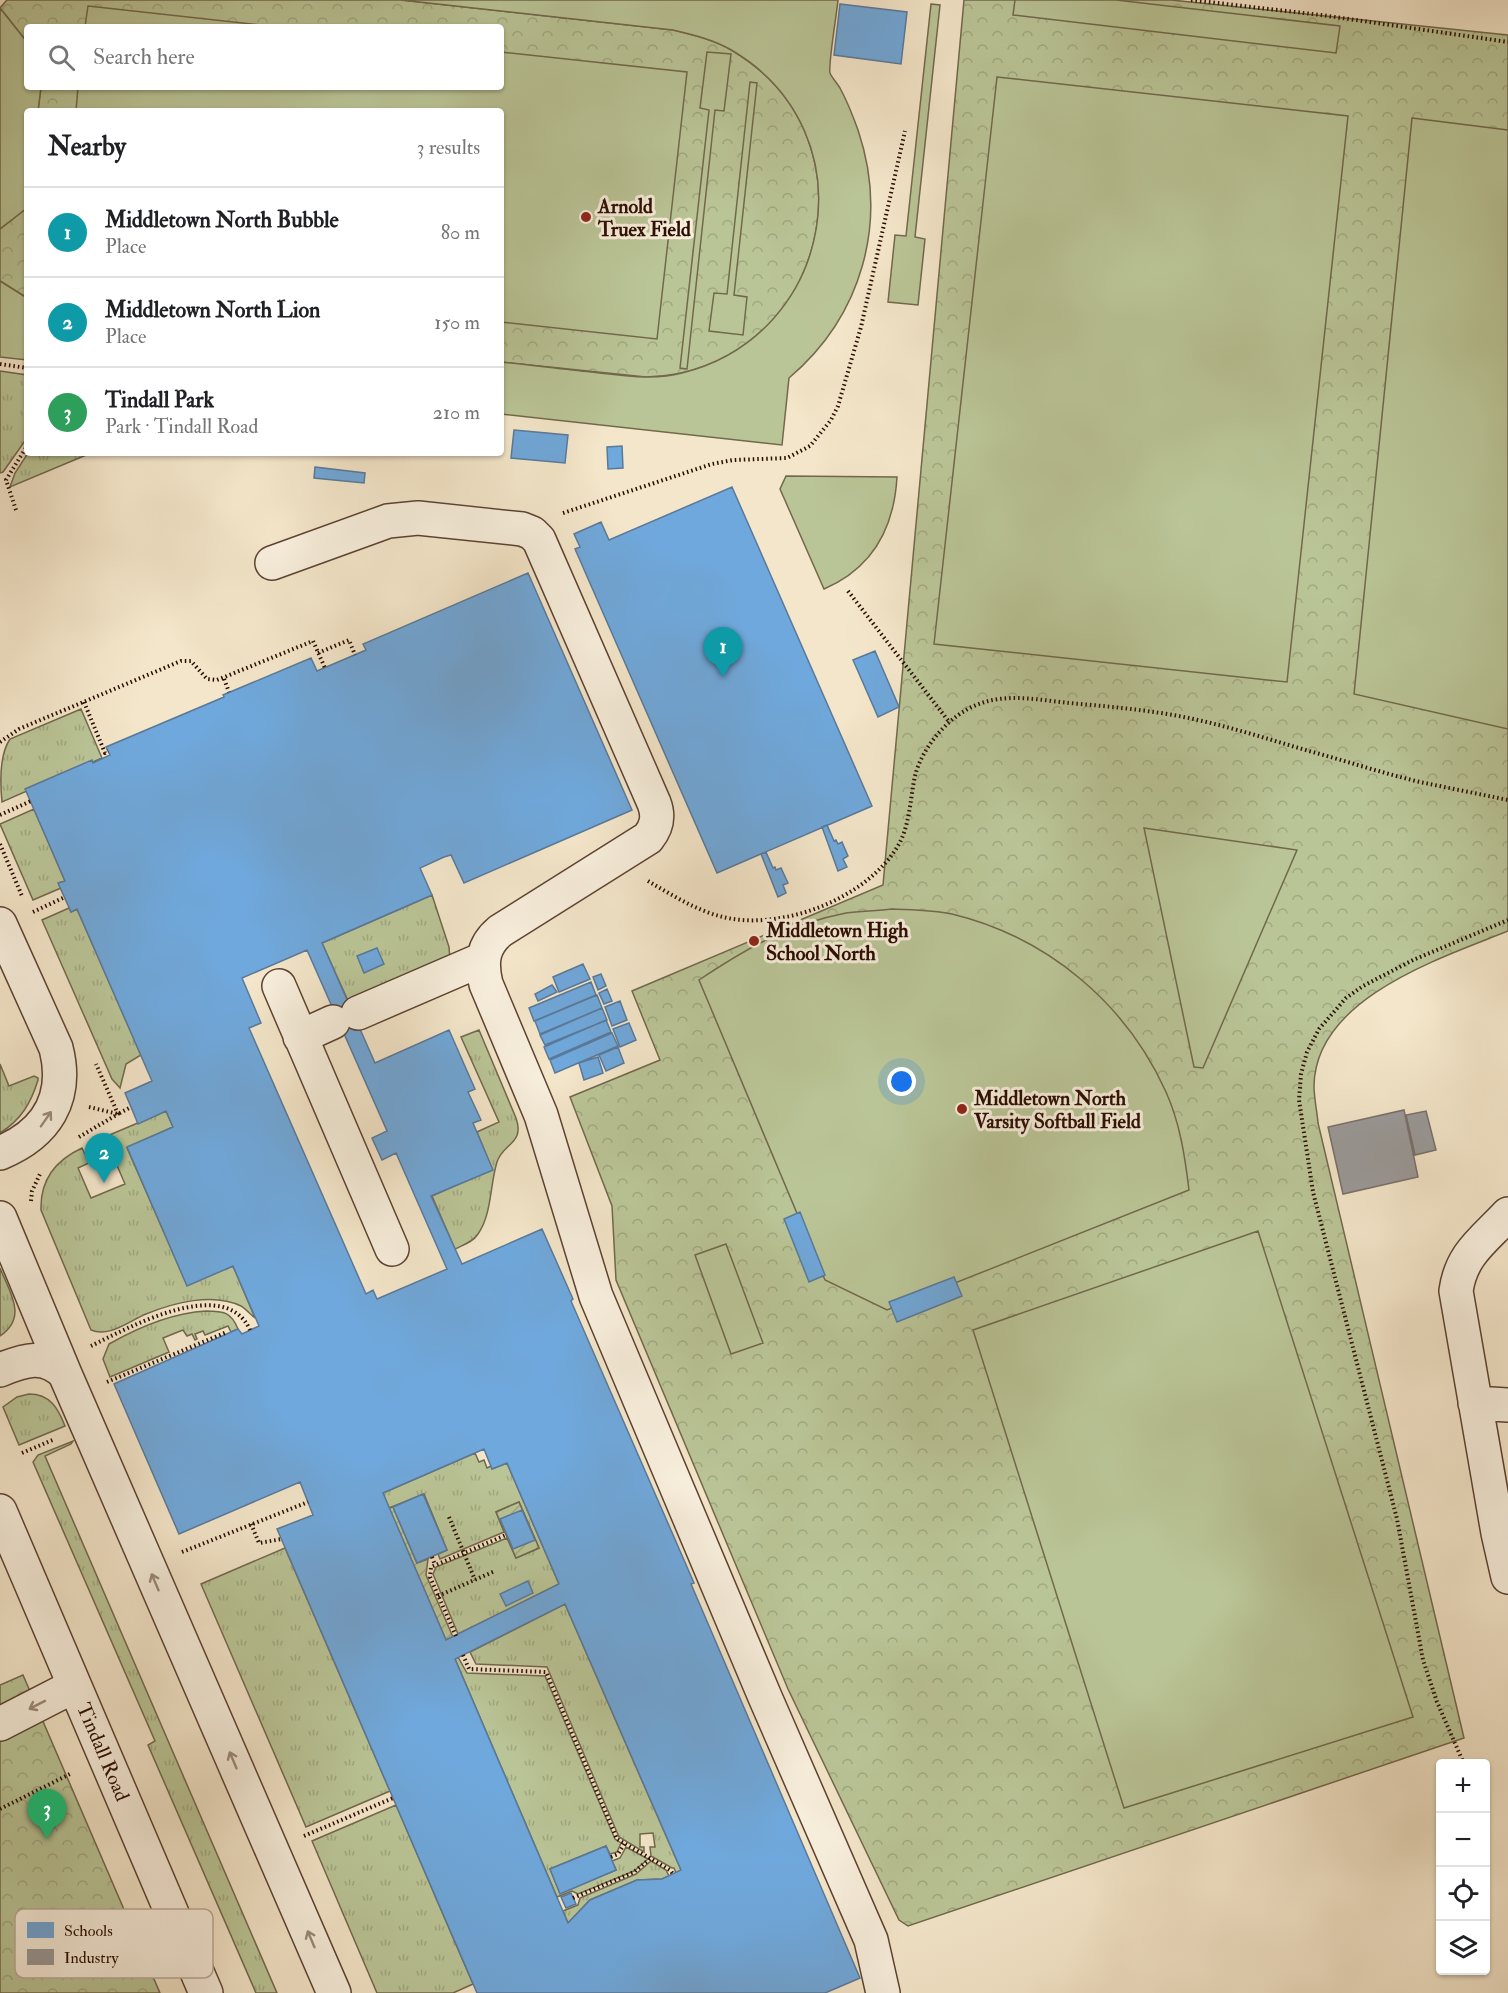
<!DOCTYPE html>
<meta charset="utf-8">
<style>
:root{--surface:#fff;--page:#f6f6f6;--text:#202124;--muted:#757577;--line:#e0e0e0;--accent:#8f2418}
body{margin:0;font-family:"IM FELL Double Pica",serif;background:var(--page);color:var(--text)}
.controls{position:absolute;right:18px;bottom:18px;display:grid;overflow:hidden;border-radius:6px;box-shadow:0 2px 4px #0004}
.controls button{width:54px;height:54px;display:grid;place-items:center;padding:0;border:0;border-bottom:2px solid var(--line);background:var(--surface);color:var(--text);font:30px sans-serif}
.you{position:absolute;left:902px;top:1082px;width:21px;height:21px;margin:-15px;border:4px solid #fff;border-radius:50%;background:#1a73e8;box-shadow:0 0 0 9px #1a73e833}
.badge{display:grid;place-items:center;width:39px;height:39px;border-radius:50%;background:var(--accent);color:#fff;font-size:20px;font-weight:700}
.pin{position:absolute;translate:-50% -50px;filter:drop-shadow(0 2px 3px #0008)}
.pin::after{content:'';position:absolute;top:32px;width:21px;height:18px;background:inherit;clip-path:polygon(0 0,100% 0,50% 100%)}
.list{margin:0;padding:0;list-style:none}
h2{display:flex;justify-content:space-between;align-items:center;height:78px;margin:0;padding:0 24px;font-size:26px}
h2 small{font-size:20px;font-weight:400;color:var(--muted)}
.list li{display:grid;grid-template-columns:39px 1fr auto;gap:18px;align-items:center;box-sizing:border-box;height:90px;padding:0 24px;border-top:2px solid var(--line)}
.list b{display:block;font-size:22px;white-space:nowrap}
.list p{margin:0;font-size:20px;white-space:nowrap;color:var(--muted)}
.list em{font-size:20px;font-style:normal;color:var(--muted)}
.icon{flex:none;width:33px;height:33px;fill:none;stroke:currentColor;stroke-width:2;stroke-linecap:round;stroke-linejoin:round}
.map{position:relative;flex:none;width:1508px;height:1993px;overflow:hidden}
.search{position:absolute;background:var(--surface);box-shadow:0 2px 4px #0004;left:24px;top:24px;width:480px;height:66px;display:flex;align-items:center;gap:15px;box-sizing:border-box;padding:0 21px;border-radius:6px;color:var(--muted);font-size:22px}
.panel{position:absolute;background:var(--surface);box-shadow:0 2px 4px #0004;left:24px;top:108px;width:480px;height:348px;border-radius:6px}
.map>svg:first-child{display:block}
.grass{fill:url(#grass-tufts);stroke:#72684c;stroke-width:1.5}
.park{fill:url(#park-crowns);stroke:#72684c;stroke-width:1.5}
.garden{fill:url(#garden-furrows);stroke:#72684c;stroke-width:1.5}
.pitch{fill:#bac597;stroke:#72684c;stroke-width:1.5}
.schools{fill:#6fa8dc;stroke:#5a799a;stroke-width:1.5;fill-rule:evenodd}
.industry{fill:#999;stroke:#786f6b;stroke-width:1.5}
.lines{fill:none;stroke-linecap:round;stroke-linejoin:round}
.minor-casing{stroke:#5c4232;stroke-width:36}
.path{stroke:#2a0c00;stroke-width:4;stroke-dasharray:1.5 3;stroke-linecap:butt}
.minor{stroke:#f8efdd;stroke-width:33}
.oneway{stroke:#9b897a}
.poi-dot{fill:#8f2418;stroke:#f8efdd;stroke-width:2}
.labels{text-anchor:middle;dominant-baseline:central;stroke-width:6;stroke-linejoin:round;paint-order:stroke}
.poi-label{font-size:20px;font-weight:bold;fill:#2a0c00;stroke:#f8efdd;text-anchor:start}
.street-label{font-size:20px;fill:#2a0c00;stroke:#f8efdd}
.key{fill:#f8efdd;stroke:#baab9b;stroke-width:1.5}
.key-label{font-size:16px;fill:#2a0c00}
</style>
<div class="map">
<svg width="1508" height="1993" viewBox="0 0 1508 1993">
<defs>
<pattern id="grass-tufts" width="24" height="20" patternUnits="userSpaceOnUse" patternTransform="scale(1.5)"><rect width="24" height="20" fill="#bac597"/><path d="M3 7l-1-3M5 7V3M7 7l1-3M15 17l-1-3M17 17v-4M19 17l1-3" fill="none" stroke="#a0a880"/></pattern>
<pattern id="park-crowns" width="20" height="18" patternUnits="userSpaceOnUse" patternTransform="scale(1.5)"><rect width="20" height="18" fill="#bac597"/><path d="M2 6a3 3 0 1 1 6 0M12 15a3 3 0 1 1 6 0" fill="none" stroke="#a0a880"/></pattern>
<pattern id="garden-furrows" width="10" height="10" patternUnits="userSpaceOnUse" patternTransform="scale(1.5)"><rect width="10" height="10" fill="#bac597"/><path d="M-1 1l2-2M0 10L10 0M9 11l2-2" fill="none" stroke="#a0a880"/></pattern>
</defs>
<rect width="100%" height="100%" fill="#f4e6ca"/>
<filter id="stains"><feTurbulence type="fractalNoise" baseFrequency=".00333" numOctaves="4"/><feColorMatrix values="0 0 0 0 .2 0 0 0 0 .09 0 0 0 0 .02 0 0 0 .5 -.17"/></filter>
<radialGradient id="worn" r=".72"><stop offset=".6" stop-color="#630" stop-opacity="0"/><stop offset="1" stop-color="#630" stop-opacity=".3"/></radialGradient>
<path class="grass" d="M0 371 27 375V438L3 472 0 473Z
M28 453H91L10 487 15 473Z
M81 709 102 758 2 802C0 782 0 754 10 739Z
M34 809 65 881 59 883 61 888 33 900 0 824Z
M432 895 449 947 450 960 349 1003 322 943Z
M69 908 71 912 77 909 141 1055 126 1064 120 1088 112 1079 42 920Z
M479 1030 516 1118C525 1144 503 1143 497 1162 490 1184 492 1214 478 1234 473 1242 463 1245 455 1249L432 1196 492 1169 477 1132 499 1122 461 1037Z
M0 1064 9 1086 34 1076 38 1078V1080C31 1103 21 1120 0 1133Z
M166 1111 173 1127 127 1148 187 1285 233 1266 255 1318C250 1314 246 1309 241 1306 213 1292 173 1303 146 1314 129 1321 109 1338 91 1330L41 1210C40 1180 56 1160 82 1148L89 1163 78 1168 91 1198 125 1184 112 1154 101 1158 93 1142Z
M0 1268C10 1293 28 1317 0 1336Z
M206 1311C224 1311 231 1312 238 1329L231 1332 228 1326 205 1335 203 1331 195 1334 197 1339 195 1340 192 1334 187 1336 183 1330 163 1338 169 1352 110 1377 103 1359 109 1344C139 1327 171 1313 206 1311Z
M29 1394C50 1394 58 1408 65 1426L19 1445 3 1407 17 1397Z
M73 1441 71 1444 45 1456 277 1993H256L148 1745 155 1741 33 1462 38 1455Z
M475 1453 479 1462 484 1460 487 1468 491 1466 492 1469 507 1463 559 1584 458 1634 433 1574 436 1567 507 1538 516 1558 539 1548 519 1502 496 1512 504 1532 440 1559 438 1554 447 1550 424 1494 389 1508 383 1493Z
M285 1548 390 1791 306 1827 201 1584Z
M565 1604 681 1870 676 1873 674 1868H672L651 1856 650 1847H655L653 1833 640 1834V1847H644V1852L619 1837 547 1667 476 1664 470 1652Z
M458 1657 467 1673 545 1676 615 1839 621 1843 617 1852 610 1854 606 1846 550 1869 560 1893 616 1870 612 1861 620 1858 626 1847 648 1859 634 1871 578 1894 572 1891 557 1897 455 1659Z
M396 1805 473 1984 453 1993H377L312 1841Z
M651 1861 666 1870 669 1876 662 1879 637 1880 590 1900 568 1923 563 1911 578 1905 580 1898 636 1874Z"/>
<path class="park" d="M7 0H401L673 30C694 35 715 40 733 51 884 142 823 372 646 377L501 362V111H38L41 87H501V27H27V42L0 8Z
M964 0H1171L1508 35V931C1441 958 1315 998 1314 1086 1314 1098 1317 1111 1318 1123L1464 1738 908 1926 899 1920 788 1689 616 1280 612 1206 570 1097 660 1060 632 991 883 885Z
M27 208V298L0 281V229Z
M23 1675 160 1993H0V1685Z"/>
<path class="garden" d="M519 1502 539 1548 516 1558 496 1512Z
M393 1507 417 1563 428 1559 426 1575 453 1637 446 1640 389 1508Z"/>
<path class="pitch" d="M401 0H838C837 12 828 65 830 73 832 78 837 83 840 88 847 101 853 116 858 130 889 222 862 316 789 378L782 445 501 414V362C531 365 561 369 591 372 621 375 652 381 682 373 835 335 870 133 733 51 715 40 694 35 673 30Z
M1015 0H1116L1340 26 1336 53 1013 15Z
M931 4 940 5 915 237 925 239 918 305 888 302 895 235 906 236Z
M88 6 278 27H85Z
M0 8 27 42V87H41L38 111H27V208L0 229Z
M501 52 687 72 657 339 501 322V111H76L78 87H501Z
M707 52 731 54 724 111 715 110 687 369 680 368 709 110 700 108Z
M997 77 1348 116 1287 682 934 644Z
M750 82 757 83 734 295 747 297 743 335 709 331 714 293 727 294Z
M1412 118 1508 130V729L1354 694Z
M0 281 27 298V360L0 357Z
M786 476 897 477C894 529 873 568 824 589L780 489Z
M1144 828 1297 850 1203 1068 1194 1067Z
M892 909C912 910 932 910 952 914 1047 937 1126 1003 1166 1092 1180 1123 1185 1157 1189 1190L887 1310 825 1280 699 980C747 948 789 924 846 913 861 911 877 911 892 909Z
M1258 1231 1413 1717 1124 1808 973 1330Z
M726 1244 763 1343 731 1354 695 1255Z"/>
<path class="schools" d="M840 4 907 12 901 64 834 55Z
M514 430 568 435 565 463 511 458Z
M622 446 623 468 608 469 607 447Z
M315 467 365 473 364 483 314 478Z
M732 487 872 806 717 873 575 549 580 547 574 534 601 522 609 540Z
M528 573 632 810 464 883 451 855 444 857 420 868 432 895 322 943 375 1063 449 1030 475 1089 468 1092 481 1120 473 1123 493 1170 431 1196 462 1264 542 1229 573 1299 571 1301 694 1583 691 1584 860 1978 825 1993H477L277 1529 313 1515 300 1482 179 1534 114 1384 238 1329 242 1334 259 1326 233 1266 187 1286 127 1147 173 1127 166 1111 138 1124 131 1107 125 1093 152 1081 77 909 71 912 58 883 65 881 25 789 92 760 93 763 110 755 106 747 224 697 223 695 311 658 317 671 366 650 363 644ZM307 950 387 1131 372 1138 382 1160 396 1153 447 1269 377 1299 373 1290 366 1294 249 1028 261 1023 242 978ZM484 1449 492 1469 507 1463 559 1584 446 1640 383 1493ZM565 1604 681 1870 662 1879 637 1880 590 1900 568 1923 455 1659Z
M875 651 899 707 878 717 853 660Z
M827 825 834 841 836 840 838 844 842 842 848 856 843 859 847 867 838 871 822 827Z
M766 852 773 868 775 867 776 870 781 868 788 883 783 885 786 893 778 897 761 854Z
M377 948 384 964 364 973 357 956Z
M583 964 590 979 559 992 553 977Z
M601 974 606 986 598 990 593 977Z
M591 982 596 995 534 1021 529 1008Z
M552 985 557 992 538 1001 535 994Z
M607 989 612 1001 604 1004 599 993Z
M597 995 602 1008 540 1034 535 1021Z
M620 1001 627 1020 612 1026 605 1007Z
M602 1008 607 1020 545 1045 540 1035Z
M606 1020 611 1032 549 1059 544 1047Z
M629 1023 636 1040 620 1047 613 1029Z
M612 1033 618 1046 555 1073 550 1060Z
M618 1047 624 1063 606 1071 599 1055Z
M598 1057 603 1073 584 1080 579 1063Z
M800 1212 825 1275 809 1282 784 1219Z
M954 1277 962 1296 897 1322 889 1302Z
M423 1494 447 1550 417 1563 393 1507Z
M522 1510 535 1540 513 1549 500 1519Z
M528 1581 533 1593 506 1606 500 1594Z
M606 1846 616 1870 560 1894 550 1869Z
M571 1893 576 1904 566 1908 561 1897Z"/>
<path class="industry" d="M1404 1110 1418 1177 1343 1194 1328 1127Z
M1426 1111 1436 1150 1415 1155 1406 1115Z"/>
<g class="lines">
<defs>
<path id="minor" d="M272 563 388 521 418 518 522 529 532 533 539 540 654 803C659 816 657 827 648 838L500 931C482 946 481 963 486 984L541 1115 596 1296 765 1697 871 1940 883 1993
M0 924 56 1048C69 1099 46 1134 0 1153
M279 986 392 1249
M358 1013 483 959
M300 1037 333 1022
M1508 1214C1484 1240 1461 1254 1456 1291L1498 1533 1508 1577
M0 1218 65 1374
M0 1370C24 1360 45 1353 65 1374L334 1993
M1475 1403 1508 1405
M0 1511 206 1993
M0 1724 74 1686"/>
</defs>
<use href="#minor" class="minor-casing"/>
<path class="path" d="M1191 0 1321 15 1508 42
M0 364 27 368
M16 510 6 480 27 446
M563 513 712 464 733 460 787 458 810 446 831 420 838 406 861 327 905 131
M848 591 950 723
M318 653 349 640 355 655
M224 679 229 692
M84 702 105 753 108 751
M0 742 19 729 181 661H191L207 679 217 680 313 641 325 668
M0 815 31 801
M0 844 22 896
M648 881C670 894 694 909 719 916 779 933 868 899 899 844 910 824 910 799 915 776 922 747 950 714 979 704 1007 693 1040 700 1069 703 1104 706 1138 709 1173 715 1219 723 1264 738 1309 751 1346 761 1382 773 1420 782 1449 788 1479 794 1508 800
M33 912 65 897
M89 1107 118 1114 131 1107
M79 1137 118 1114 96 1064
M31 1201 32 1191 40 1174
M91 1346C128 1328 225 1274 250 1330
M107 1382 227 1332
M22 1453 55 1439
M449 1517 475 1580
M251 1524 259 1543 282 1539
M182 1552 308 1502
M432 1557 435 1565
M438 1596 495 1571
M456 1636 430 1577 431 1567 506 1535
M463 1655 469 1669 546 1672 617 1839 670 1870 673 1874
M1464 1764 1437 1702 1423 1660 1397 1519 1313 1192 1299 1100 1301 1074 1307 1052 1319 1029 1346 998 1363 986 1413 960 1508 920
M0 1809 70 1774
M304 1836 393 1798
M611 1857 618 1854 625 1843
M573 1898 634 1872 651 1858"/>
<use href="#minor" class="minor"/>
</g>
<defs><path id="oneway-shaft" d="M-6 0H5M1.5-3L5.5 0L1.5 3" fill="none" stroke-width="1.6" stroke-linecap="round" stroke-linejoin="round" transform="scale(1.5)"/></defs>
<g class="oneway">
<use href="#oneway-shaft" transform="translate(46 1119) rotate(-55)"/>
<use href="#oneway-shaft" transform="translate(155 1582) rotate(-113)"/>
<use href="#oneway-shaft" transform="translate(37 1705) rotate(153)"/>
<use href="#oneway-shaft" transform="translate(233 1760) rotate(-113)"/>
<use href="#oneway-shaft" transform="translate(311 1939) rotate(-113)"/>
</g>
<g class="poi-dot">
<circle cx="586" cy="217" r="6"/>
<circle cx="754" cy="941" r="6"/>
<circle cx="962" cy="1109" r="6"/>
</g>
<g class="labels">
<g class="poi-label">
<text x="598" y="206">Arnold<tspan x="598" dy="23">Truex Field</tspan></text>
<text x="766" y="930">Middletown High<tspan x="766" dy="23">School North</tspan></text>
<text x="974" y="1098">Middletown North<tspan x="974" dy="23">Varsity Softball Field</tspan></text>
</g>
<g class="street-label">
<text transform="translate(103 1752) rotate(67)">Tindall Road</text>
</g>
</g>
<rect x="15" y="1909" width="198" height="69" rx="9" class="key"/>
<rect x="27" y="1922" width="27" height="16" fill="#6fa8dc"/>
<rect x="27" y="1949" width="27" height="16" fill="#999"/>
<g class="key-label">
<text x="64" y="1936">Schools</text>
<text x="64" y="1963">Industry</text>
</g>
<rect width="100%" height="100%" filter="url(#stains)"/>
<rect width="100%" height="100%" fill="url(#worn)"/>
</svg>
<div class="controls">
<button>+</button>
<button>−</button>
<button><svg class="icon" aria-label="locate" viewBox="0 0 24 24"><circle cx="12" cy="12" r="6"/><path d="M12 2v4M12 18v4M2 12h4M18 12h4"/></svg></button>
<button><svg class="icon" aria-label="layers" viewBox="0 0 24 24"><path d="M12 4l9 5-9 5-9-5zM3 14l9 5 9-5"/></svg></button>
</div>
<div class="you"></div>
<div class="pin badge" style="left:723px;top:677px;background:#0f9aa8">1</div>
<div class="pin badge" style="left:104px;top:1183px;background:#0f9aa8">2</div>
<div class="pin badge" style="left:47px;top:1839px;background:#2e9e5b">3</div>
<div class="search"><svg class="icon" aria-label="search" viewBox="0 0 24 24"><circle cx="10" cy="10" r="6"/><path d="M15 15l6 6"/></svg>Search here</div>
<section class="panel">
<h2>Nearby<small>3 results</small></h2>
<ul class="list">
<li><span class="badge" style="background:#0f9aa8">1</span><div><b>Middletown North Bubble</b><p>Place</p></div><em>80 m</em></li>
<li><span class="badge" style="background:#0f9aa8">2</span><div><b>Middletown North Lion</b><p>Place</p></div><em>150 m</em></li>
<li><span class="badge" style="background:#2e9e5b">3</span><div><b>Tindall Park</b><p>Park · Tindall Road</p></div><em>210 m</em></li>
</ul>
</section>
</div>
